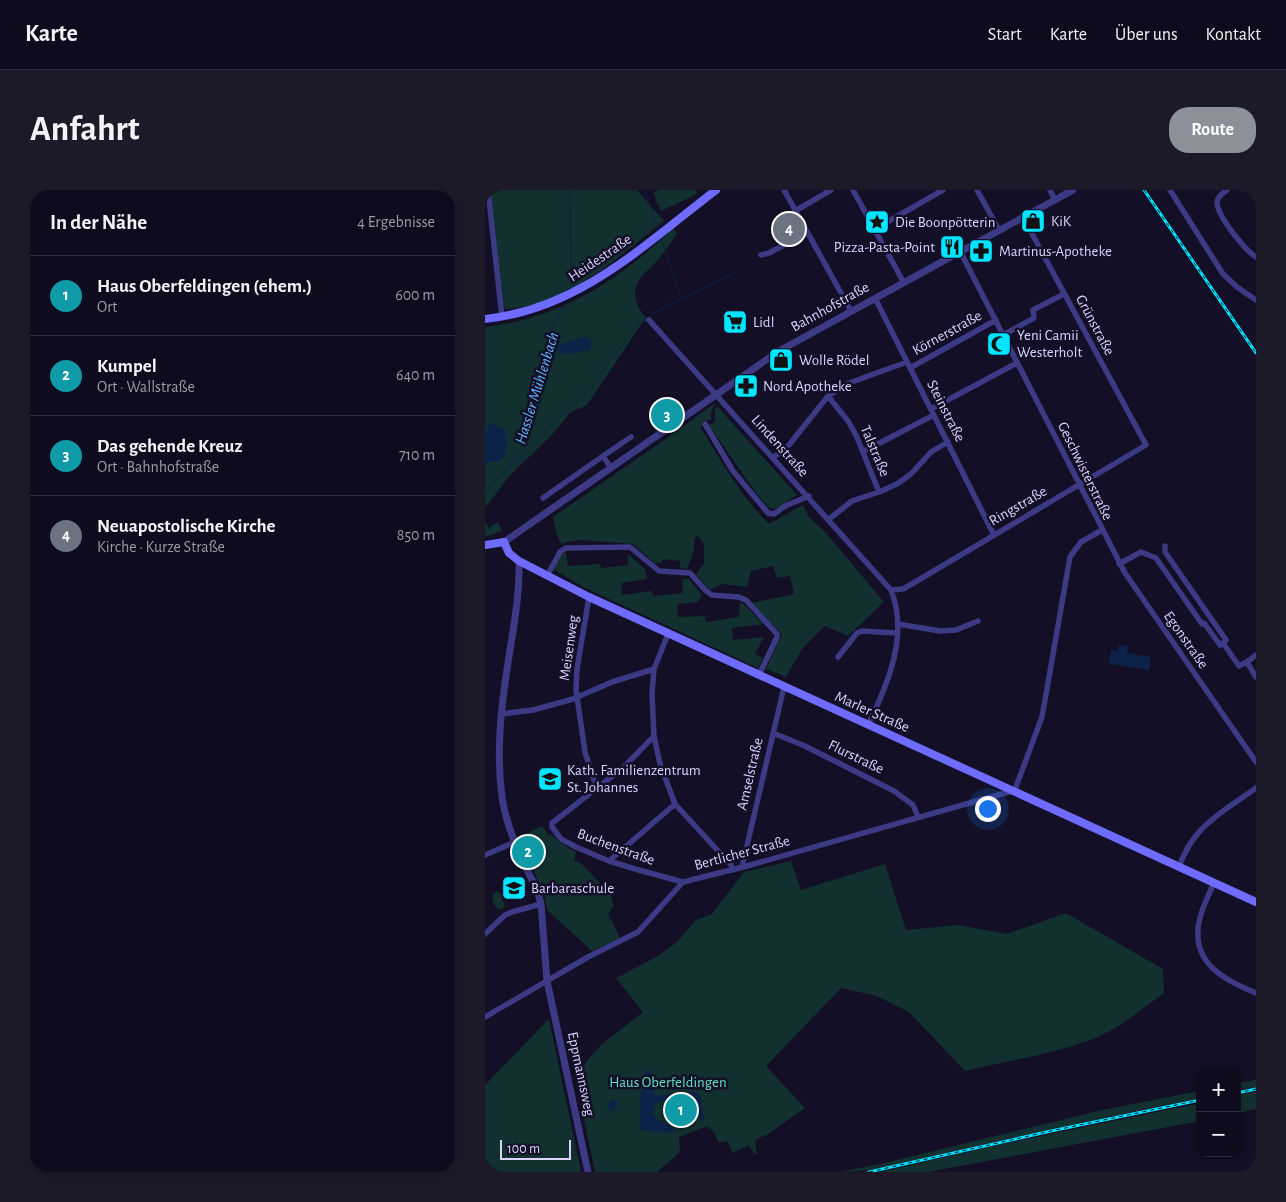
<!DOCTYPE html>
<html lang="de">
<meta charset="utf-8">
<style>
:root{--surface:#0e0b1c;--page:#1c1929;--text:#f1f3f6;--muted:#9b9ba3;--line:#2e2b3b;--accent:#8c9099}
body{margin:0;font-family:"Alegreya Sans",sans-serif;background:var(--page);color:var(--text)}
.controls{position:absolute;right:15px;bottom:15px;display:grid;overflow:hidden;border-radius:10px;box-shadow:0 2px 8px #0003}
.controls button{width:45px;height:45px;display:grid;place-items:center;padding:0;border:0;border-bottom:1px solid var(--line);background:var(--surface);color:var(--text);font:25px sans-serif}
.scale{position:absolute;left:15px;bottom:12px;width:71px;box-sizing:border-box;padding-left:5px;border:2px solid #d9d4ff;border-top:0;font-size:14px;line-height:18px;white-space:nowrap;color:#d9d4ff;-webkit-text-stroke:4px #130f26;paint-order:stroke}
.you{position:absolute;left:502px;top:618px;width:18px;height:18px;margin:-12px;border:4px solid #fff;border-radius:50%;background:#1a73e8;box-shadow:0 0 0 8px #1a73e833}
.badge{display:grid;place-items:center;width:32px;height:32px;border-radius:50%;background:var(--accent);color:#fff;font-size:16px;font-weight:700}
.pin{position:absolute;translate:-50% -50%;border:2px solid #fff;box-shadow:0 1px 5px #0006}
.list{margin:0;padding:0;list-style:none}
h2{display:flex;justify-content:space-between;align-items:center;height:65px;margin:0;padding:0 20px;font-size:21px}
h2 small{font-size:16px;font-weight:400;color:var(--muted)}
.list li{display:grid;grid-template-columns:32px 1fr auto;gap:15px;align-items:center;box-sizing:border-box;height:80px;padding:0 20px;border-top:1px solid var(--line)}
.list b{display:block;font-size:19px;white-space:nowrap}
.list p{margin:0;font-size:16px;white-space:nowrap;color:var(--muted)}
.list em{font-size:16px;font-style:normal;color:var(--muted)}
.map{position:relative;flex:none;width:771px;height:982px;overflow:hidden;border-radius:20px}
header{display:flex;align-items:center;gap:30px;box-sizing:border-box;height:70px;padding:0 25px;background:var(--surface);border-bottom:1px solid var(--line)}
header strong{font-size:24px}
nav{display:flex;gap:28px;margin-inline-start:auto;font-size:18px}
.intro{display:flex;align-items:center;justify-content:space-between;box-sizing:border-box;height:120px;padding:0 30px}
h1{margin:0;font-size:35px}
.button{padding:12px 22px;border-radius:20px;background:var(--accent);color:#fff;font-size:18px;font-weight:700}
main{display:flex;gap:30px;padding:0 30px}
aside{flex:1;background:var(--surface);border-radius:20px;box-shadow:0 2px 8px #0003}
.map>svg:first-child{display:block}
.green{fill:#12302f}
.water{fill:#0c2248}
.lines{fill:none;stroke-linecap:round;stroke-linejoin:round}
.stream{stroke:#0c2248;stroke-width:1}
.minor{stroke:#3d3a85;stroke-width:5.5}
.tertiary{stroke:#3d3a85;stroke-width:7}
.secondary{stroke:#6f6bff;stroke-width:8}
.rail-casing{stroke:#00e5ff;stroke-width:3}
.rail{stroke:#130f26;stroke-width:1;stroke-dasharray:4;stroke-linecap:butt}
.labels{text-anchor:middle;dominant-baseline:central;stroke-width:5;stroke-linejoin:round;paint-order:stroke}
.poi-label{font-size:15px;fill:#d9d4ff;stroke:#130f26;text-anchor:start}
.street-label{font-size:15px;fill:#d9d4ff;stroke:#130f26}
.park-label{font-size:15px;fill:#5fe0c0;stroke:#130f26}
.water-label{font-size:16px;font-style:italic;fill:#62b6ff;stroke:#130f26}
</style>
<header>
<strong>Karte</strong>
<nav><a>Start</a><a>Karte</a><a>Über uns</a><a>Kontakt</a></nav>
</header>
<div class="intro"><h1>Anfahrt</h1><a class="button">Route</a></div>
<main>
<aside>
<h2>In der Nähe<small>4 Ergebnisse</small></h2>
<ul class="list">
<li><span class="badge" style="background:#0f9aa8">1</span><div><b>Haus Oberfeldingen (ehem.)</b><p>Ort</p></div><em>600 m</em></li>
<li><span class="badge" style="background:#0f9aa8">2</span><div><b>Kumpel</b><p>Ort · Wallstraße</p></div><em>640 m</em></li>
<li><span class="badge" style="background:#0f9aa8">3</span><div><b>Das gehende Kreuz</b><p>Ort · Bahnhofstraße</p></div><em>710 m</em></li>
<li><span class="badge" style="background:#6b7280">4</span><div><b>Neuapostolische Kirche</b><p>Kirche · Kurze Straße</p></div><em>850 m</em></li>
</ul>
</aside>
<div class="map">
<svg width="771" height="982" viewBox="0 0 771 982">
<rect width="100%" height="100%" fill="#130f26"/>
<path class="green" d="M5 0H152L179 31C133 67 83 115 21 119L16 115Z
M174 0H211L212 4 176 21 168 3Z
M188 38 192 44C185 54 178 64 170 73 166 78 160 82 156 87 144 103 152 118 163 130L158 132 102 215 85 223 64 248 26 284 0 318V137C74 129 135 90 188 38Z
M230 213 226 223V230L218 231 216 238C235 270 257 308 284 334L318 315 323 326 341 343 399 412 363 446 340 436 317 459 301 487 281 479 297 444 266 413 309 404 305 386 292 388 288 376 266 381 262 397 237 394 224 400 211 384 219 374V354L212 345 209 350V360L202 379 195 378V371L178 369 176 373H170L148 354 96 350 81 352 77 355 72 345 68 327 182 248Z
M232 216 312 305 290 319 283 317C260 291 244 261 223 235L230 232V220Z
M0 332 4 338 13 332 17 341 0 347Z
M77 363H81L83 376 115 374 116 378 143 375V364L160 379 162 389 136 393 137 405 167 401 168 406 198 403 197 389H204L217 405 213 412 192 414 193 427 220 426 221 432 254 427 255 411 279 434 247 438 248 450 279 447 270 464 278 468 273 478 100 398 68 379Z
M57 636 64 646 66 644 74 652 91 662 89 670 97 674 123 702 126 705 128 717 123 724 135 748 107 761 62 720 60 707 34 647Z
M306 671 316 700 400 674 421 740 473 735 522 744 581 723 678 779 679 803C658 818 639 835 615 846 576 863 522 871 480 881L424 822 392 806 356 798 281 876 320 918 283 944 270 950 272 964H269L264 955 248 963 242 951 234 953 227 939 224 940 223 936 194 947 195 962 172 982H110L90 885 116 855 158 822 131 788 173 766 192 752 211 730 227 724 259 682Z
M14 701 20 717 14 720C9 716 5 709 9 703Z
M64 829 96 982H0V895Z
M771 890V897L752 900V893Z
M715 901V908C640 923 566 939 492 956 447 966 400 982 354 982L395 974 617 920Z
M771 902V919L752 923V905Z
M715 913V931L443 982H396L513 955Z"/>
<path class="water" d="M97 147 104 148 107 154 104 160 83 164 72 162V157C80 151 89 152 97 147Z
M6 232 20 240C22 252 24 264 13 272L7 271 0 275V244Z
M633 455 643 456 642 463 666 467 664 480 624 474 626 460 632 461Z
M163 880 166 882 170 906 211 902 216 907 219 931H215L211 909 205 907 173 912C159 926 177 933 188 937L190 938 189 942H172L155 940C154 920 155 900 160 881Z
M127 909 131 910 133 914 127 922 122 916Z"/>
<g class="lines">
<path class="stream" d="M159 0 174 42
M84 99 86 95 85 0
M197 109 248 84V82
M18 283 27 277 54 246 110 195 121 175 154 134 172 121 196 109 176 48
M0 302C16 285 32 268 41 247 44 237 44 226 46 216 53 185 62 142 79 115"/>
<path class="minor" d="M3 0 17 127
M299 0 366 121
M368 0 419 93
M492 0 514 40
M565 0 570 10
M685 0 738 84 752 97 771 110
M742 0C738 3 732 7 732 12 732 26 760 60 771 67
M310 21 346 0
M390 39 458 0
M475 61 640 383 771 572
M276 65 284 63 322 43
M390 108 509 345
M164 130 406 400C424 445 403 494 383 535
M518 145 549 128 548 120 579 104
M425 178 511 130
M343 206 363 231 371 245 394 302
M446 219 532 173
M220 234 248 281 283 323 289 324 300 316 324 306
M379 261 449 225
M288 268 304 255 343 206 364 193 422 172
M126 278 118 266 146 247
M58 308 118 266
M344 329 367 311 394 302 412 294 426 284 446 262 463 252
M680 356V362L741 450 738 453 754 476 762 472 771 487
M634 374 656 362 671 368 717 434 719 433 735 455 738 453
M62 386 75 362 81 358 145 357 174 381 205 383 221 401 227 405 254 407 261 410 292 444V447L274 485
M406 400 418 399 437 388 661 255 538 27
M104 407 92 479 91 500 100 562 112 599
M413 434 455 441 471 440 493 431
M183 444 169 479 167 504 169 546 175 574 190 614 246 675 248 680
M353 467 372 443 377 441 412 443
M762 472 771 465
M16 524 48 520 88 509 127 492 169 479
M288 543 320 556 409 601 428 615 433 627
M169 546 139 577 67 633V637L76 649 91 657 124 671 150 679 198 692
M529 602 557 527 585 367 596 352 617 340
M0 665 30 652
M124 671 190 614
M694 676C698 668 701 659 707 651 722 629 749 614 771 598
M257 677 299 497
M729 692C724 705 716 719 714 732 706 773 739 790 771 803
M0 744 20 725 27 722 56 714
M0 827 103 767 153 742 198 692 262 676 527 601"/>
<path class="tertiary" d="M19 352 294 161 588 0
M34 371C35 406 28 439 23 473 16 517 11 562 17 607 20 629 29 652 38 672 45 686 53 699 56 714L62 791 103 982"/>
<path class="secondary" d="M0 129C94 119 159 55 231 0
M0 355 19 352 24 363 34 371 104 407 771 712"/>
<defs>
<path id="rail" d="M659 0 771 163
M752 903 771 899
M384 982 566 941 715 910"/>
</defs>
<use href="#rail" class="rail-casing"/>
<use href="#rail" class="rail"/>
</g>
<defs>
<symbol id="shop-square" viewBox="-11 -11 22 22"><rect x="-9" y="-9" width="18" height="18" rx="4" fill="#00e5ff" stroke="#130f26"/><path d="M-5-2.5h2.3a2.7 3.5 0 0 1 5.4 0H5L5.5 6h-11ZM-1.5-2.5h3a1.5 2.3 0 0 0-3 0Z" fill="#111"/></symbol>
<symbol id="sight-square" viewBox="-11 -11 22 22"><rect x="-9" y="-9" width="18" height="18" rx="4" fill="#00e5ff" stroke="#130f26"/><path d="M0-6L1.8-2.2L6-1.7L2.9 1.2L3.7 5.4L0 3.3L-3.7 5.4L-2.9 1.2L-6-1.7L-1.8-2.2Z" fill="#111"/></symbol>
<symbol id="restaurant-square" viewBox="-11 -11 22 22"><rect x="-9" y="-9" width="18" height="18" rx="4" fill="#00e5ff" stroke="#130f26"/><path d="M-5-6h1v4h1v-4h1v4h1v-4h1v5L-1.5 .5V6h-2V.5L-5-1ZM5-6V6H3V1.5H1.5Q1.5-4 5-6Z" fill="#111"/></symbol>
<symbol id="pharmacy-square" viewBox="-11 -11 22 22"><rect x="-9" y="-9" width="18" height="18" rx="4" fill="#00e5ff" stroke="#130f26"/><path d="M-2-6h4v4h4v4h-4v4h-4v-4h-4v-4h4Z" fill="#111"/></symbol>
<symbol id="supermarket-square" viewBox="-11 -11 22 22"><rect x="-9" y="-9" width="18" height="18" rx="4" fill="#00e5ff" stroke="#130f26"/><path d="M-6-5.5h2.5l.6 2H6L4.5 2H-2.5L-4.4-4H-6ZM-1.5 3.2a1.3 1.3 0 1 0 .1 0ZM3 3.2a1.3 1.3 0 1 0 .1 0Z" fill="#111"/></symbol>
<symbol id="mosque-square" viewBox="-11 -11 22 22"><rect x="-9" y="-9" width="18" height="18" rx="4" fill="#00e5ff" stroke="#130f26"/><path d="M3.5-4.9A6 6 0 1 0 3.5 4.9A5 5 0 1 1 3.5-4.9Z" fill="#111"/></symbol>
<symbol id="school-square" viewBox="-11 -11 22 22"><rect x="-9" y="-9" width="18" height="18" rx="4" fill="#00e5ff" stroke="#130f26"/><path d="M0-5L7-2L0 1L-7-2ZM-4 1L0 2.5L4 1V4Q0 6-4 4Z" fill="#111"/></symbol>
</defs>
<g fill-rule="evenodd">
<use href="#shop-square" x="534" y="17" width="28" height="28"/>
<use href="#sight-square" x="378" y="18" width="28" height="28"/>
<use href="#restaurant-square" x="453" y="43" width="28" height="28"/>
<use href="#pharmacy-square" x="482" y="47" width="28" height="28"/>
<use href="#supermarket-square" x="236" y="118" width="28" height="28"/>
<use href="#mosque-square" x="500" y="140" width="28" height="28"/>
<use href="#shop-square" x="282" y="156" width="28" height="28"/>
<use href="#pharmacy-square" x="247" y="182" width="28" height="28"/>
<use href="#school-square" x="51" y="575" width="28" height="28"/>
<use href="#school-square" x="15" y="684" width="28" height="28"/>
</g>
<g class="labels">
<g class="poi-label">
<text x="566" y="31">KiK</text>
<text x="410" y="32">Die Boonpötterin</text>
<text x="450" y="57" text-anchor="end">Pizza-Pasta-Point</text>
<text x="514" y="61">Martinus-Apotheke</text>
<text x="268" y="132">Lidl</text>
<text x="532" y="145">Yeni Camii<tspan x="532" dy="17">Westerholt</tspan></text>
<text x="314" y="170">Wolle Rödel</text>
<text x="278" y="196">Nord Apotheke</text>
<text x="82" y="580">Kath. Familienzentrum<tspan x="82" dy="17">St. Johannes</tspan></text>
<text x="46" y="698">Barbaraschule</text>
</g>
<g class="street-label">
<text transform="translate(115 68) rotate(-34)">Heidestraße</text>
<text transform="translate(345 117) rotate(-29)">Bahnhofstraße</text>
<text transform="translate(610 135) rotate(62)">Grünstraße</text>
<text transform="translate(462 143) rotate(-29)">Körnerstraße</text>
<text transform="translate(461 221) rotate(63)">Steinstraße</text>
<text transform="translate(295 256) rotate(48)">Lindenstraße</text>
<text transform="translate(390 261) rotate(67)">Talstraße</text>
<text transform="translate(600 281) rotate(64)">Geschwisterstraße</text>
<text transform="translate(533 316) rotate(-30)">Ringstraße</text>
<text transform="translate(701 450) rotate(55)">Egonstraße</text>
<text transform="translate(84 458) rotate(-82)">Meisenweg</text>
<text transform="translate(387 522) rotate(24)">Marler Straße</text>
<text transform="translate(371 567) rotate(26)">Flurstraße</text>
<text transform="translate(265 584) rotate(-77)">Amselstraße</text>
<text transform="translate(131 657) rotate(20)">Buchenstraße</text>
<text transform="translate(257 663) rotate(-15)">Bertlicher Straße</text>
<text transform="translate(96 884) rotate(78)">Eppmannsweg</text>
</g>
<g class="park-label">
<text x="183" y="892">Haus Oberfeldingen</text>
</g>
<g class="water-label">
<text transform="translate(52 198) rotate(-73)">Hassler Mühlenbach</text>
</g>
</g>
</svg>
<div class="controls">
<button>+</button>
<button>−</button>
</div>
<div class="scale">100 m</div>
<div class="you"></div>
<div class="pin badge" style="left:196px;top:920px;background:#0f9aa8">1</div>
<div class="pin badge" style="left:43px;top:662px;background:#0f9aa8">2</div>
<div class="pin badge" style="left:182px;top:225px;background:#0f9aa8">3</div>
<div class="pin badge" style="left:304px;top:39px;background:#6b7280">4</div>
</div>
</main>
